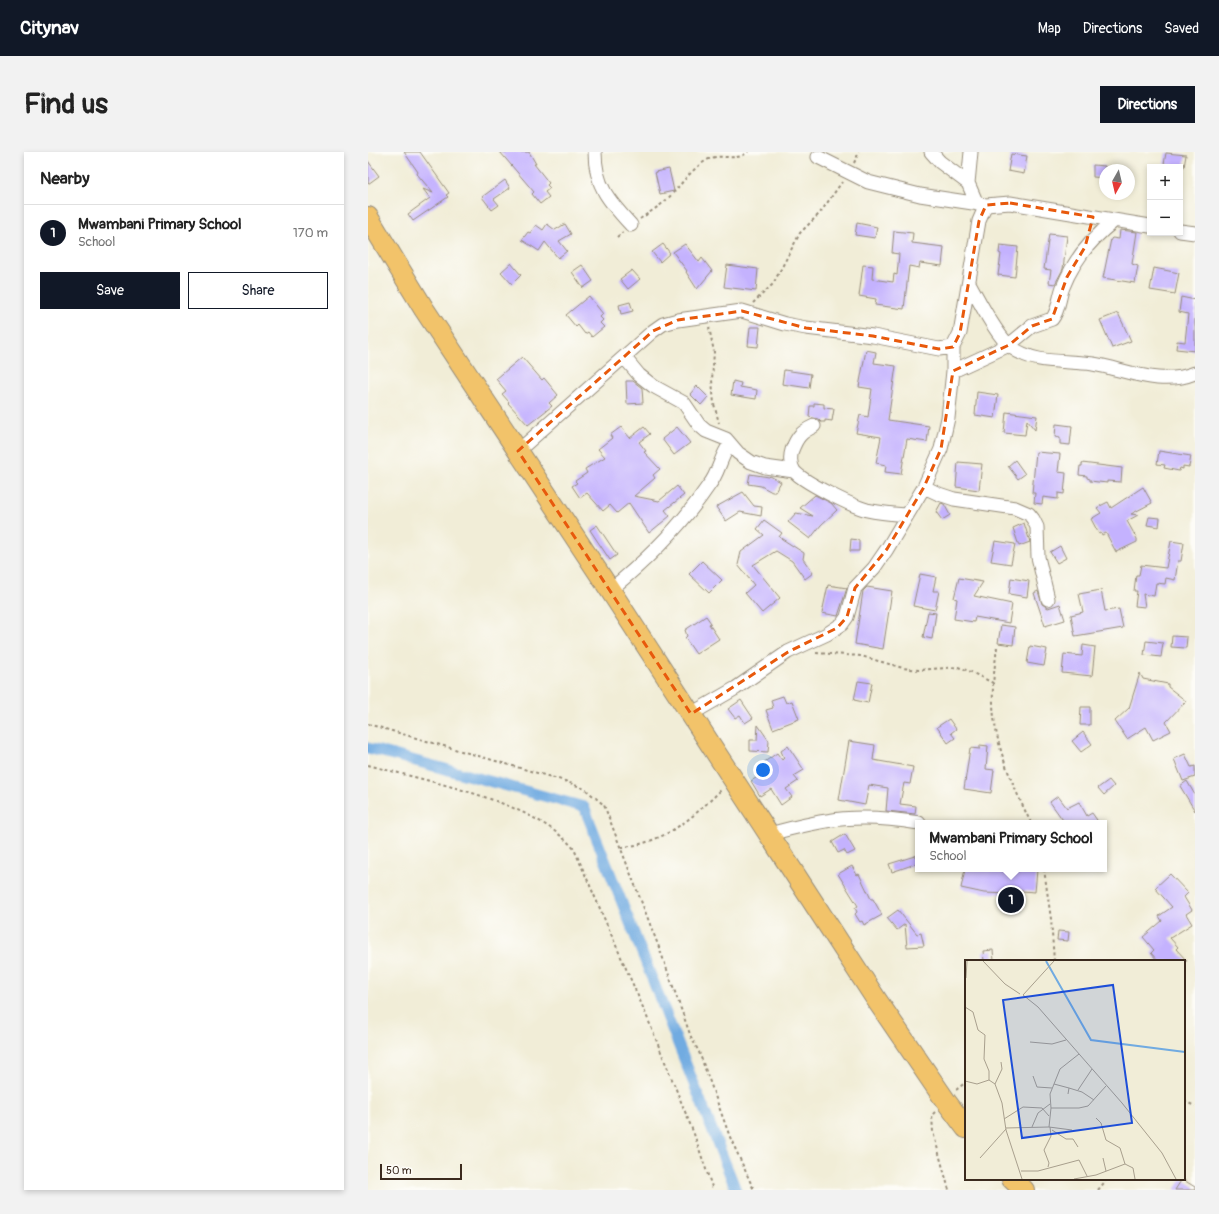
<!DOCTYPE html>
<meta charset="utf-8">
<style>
:root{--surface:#fff;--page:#f2f2f2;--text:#222;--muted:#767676;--line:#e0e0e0;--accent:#111827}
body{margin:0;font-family:Pangolin,sans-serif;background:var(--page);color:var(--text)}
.controls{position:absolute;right:12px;top:12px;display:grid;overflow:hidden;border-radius:0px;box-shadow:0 2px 6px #0003}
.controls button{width:36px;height:36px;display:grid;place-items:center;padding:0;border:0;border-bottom:1px solid var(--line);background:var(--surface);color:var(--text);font:20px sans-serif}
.compass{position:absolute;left:731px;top:12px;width:36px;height:36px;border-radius:50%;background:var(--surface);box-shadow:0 2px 6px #0003;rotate:188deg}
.scale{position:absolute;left:12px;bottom:10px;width:82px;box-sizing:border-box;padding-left:4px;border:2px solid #3b2a1e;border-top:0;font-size:11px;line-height:14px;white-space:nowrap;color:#3b2a1e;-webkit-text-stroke:3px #fdfcf7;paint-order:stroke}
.you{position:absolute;left:395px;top:618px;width:14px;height:14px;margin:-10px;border:3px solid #fff;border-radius:50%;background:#1a73e8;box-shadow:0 0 0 6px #1a73e833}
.badge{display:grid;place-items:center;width:26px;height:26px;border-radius:50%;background:var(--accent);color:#fff;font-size:13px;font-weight:700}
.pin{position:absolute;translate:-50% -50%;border:2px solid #fff;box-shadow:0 1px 4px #0006}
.popup{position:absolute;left:547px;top:668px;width:192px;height:52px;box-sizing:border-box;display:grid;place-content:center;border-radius:0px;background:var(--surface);filter:drop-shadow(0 1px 3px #0005);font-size:13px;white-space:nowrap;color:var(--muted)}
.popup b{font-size:15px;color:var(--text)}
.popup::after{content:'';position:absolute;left:50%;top:100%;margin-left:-8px;border:8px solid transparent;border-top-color:var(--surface)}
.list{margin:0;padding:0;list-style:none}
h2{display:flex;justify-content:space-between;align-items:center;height:52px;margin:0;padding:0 16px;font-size:17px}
h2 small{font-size:13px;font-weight:400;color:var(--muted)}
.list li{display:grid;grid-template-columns:26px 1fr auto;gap:12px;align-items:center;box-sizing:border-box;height:56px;padding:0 16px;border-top:1px solid var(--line)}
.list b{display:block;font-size:15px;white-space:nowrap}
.list p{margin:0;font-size:13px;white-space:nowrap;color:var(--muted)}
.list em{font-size:13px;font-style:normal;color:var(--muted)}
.actions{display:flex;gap:8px;padding:12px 16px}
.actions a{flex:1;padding:9px 0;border:1px solid var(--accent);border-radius:0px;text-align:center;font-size:14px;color:var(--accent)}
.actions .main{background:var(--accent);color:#fff}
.map{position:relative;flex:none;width:827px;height:1038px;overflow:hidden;border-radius:0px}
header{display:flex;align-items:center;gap:24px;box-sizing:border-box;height:56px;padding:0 20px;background:var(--accent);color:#fff}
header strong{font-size:19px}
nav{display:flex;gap:22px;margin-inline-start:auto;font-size:14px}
.intro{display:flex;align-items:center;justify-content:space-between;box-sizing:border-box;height:96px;padding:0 24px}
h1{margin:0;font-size:28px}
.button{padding:10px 18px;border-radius:0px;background:var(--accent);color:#fff;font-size:14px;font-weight:700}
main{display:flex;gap:24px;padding:0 24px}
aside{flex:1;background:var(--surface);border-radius:0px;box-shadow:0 2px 6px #0003}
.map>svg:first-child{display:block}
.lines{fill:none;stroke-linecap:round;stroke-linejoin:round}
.canal{stroke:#71abe1;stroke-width:11}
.building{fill:#c4b2fe}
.minor-casing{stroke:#968c7a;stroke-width:15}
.primary-casing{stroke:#968c7a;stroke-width:22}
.path{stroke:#968c7a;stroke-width:2;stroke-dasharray:3 3;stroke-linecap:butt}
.minor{stroke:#fff;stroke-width:13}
.primary{stroke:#f2c36a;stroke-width:20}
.marked{fill:none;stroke:#e8590c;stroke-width:3;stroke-dasharray:8 5;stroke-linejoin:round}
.inset-river{fill:none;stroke:#71abe1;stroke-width:2}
.inset-road{fill:none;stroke:#a89f8d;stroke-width:1}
.view{fill:#1d4ed8;fill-opacity:0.15;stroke:#1d4ed8;stroke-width:2}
.inset-edge{fill:none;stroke:#3b2a1e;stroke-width:2}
</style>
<header>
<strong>Citynav</strong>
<nav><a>Map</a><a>Directions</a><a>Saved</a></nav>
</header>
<div class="intro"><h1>Find us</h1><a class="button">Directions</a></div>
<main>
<aside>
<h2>Nearby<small></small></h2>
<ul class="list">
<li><span class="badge">1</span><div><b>Mwambani Primary School</b><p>School</p></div><em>170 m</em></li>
</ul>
<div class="actions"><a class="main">Save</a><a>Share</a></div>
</aside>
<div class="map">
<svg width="827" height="1038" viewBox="0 0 827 1038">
<rect width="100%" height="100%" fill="#fdfcf7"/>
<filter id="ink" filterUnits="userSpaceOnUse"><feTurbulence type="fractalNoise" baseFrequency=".025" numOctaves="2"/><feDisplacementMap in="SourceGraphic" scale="8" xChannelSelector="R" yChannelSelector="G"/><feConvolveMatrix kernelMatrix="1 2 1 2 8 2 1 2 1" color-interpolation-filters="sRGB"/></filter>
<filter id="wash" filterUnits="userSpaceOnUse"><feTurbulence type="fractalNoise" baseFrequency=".012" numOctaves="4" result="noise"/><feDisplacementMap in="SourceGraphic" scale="16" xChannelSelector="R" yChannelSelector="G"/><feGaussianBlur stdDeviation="0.9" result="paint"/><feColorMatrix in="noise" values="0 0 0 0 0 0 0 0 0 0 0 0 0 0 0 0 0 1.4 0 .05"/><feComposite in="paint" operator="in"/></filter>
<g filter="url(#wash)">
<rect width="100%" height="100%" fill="#f1edd7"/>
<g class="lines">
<path class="canal" d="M0 596 216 655 368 1038"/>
</g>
<g id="blocks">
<path class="building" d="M36 0H52L81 41 78 43 80 45 45 69 40 62 62 46 55 37 65 41 49 22 50 20Z
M132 0H161L168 12H166L181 31 179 33 182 36 177 40 181 45 172 52 164 42 166 40Z
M798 1 818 3 816 15 796 12Z
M643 2 659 4 656 22 640 19Z
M0 9 11 24 0 32Z
M725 13 737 14V26L725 25Z
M301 17 306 39 292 42 287 20Z
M137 28 142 36 126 47 131 53 124 58 114 45Z
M489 71 509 75 507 86 487 83Z
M179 72 187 78 197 72 203 82 191 89 199 99 190 106 177 90 171 99 154 88 160 80 162 81 168 73 175 78Z
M752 78 769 80 764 112 770 114 767 131 735 126 743 87 744 86 751 87Z
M526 79 545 81 544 91 576 95 574 114 552 111 551 116 541 114 536 157 507 153 508 147 491 144 495 113 505 114 504 127 525 130 526 122 529 123 531 102 524 101Z
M681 82 699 84 695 117 687 132 681 131 683 118 676 117Z
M295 92 302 101 292 110 284 100Z
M317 92 331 110 334 106 344 119 329 137 318 120 319 119 305 100Z
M632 93 650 95 647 125 630 123 633 102 631 101Z
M143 111 153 123 144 132 133 120Z
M214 113 225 129 215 136 204 120Z
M359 113 390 117 388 139 356 135Z
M786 116 811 121 807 142 782 138Z
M264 118 272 127 260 137 252 127Z
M221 144 235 162 232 165 235 168 232 171 236 175 224 185 220 180 217 182 210 173 208 175 198 163Z
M813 145 827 148V199L808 197 809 189 817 190 820 162 811 160Z
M262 150 265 159 253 162 251 153Z
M750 161 763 189 744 196 732 168Z
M382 175H392L390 195 380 194Z
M498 198 508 200 506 211 528 214 520 268 561 274 559 290 539 287 533 322 517 320 518 313 508 311 513 285 488 281 492 263 500 265 504 237 491 235Z
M154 205 174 228 176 226 190 243 181 251 184 254 160 273 140 251 141 250 134 242 138 239 128 227Z
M416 218 443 222 441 236 414 232Z
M258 229H265L274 236 275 251 259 252Z
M365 229 373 231 372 235 389 238 388 247 363 243Z
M329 234 340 245 333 253 322 242Z
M609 240 630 243 627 266 607 263Z
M446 251 456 252V256L466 257 464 269 457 268V270H453L450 267 441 265 442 254H446Z
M638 260 669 264 667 278 659 268 657 283 636 281Z
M688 272 704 274 702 293 692 292V286L687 285Z
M253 275 262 286 276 275 282 282 271 290 278 299 276 300 292 317 285 323 287 326 266 344 291 349 309 334 316 343 297 358 302 364 281 381 261 351 249 361 242 353 235 359 219 341 212 346 204 334 209 331 207 329 219 321 217 317 237 305 230 297 244 286 242 283Z
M309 275 322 291 306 303 294 287Z
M791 299 823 304 821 315 815 314V317L812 316 811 319 796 316 797 313 789 312Z
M668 300 692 302 690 320 698 321 696 342 690 341V347L675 345 674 352 666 351 667 341H664Z
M647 308 657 322 650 327 640 314Z
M590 310 614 312 611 338 588 335Z
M714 311 754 316 753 330 739 329V331L722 329V327L719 326V324L711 323 712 314H714Z
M382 322 401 325 402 324 413 330 407 340H404L393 334 380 332Z
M775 335 784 351 763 362 770 363 759 369 769 387V390L748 400 738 381 734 383 733 381 731 382 723 367 733 361 729 356 732 354 740 350 743 356Z
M375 340 386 354 394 355 393 364 372 360 358 369 348 355Z
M447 343 463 351 469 358 453 373 442 387 420 370 428 361 445 364 432 356Z
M573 351 576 352 582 363 574 368 568 360Z
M781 365 792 366 791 375 779 373Z
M396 368 414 381 411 385 436 401 435 407 445 421 437 427 424 409 408 399 385 413 412 446 394 461 377 441 386 433 370 413 373 400 396 383 389 377Z
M656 371 662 390 651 394 645 376Z
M229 373 249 403 242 408 222 378Z
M483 387 491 388V399H482Z
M627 389 647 392 643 412 623 409Z
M803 389 816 391 813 409H810L807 428 798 426 797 432 788 431 786 444 775 442 777 455 767 454 769 439H766L768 423H771L773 413 798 416Z
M692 394 698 406 689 411 682 400Z
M334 409 354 428 341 441 321 422Z
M552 422 568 425 565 439H571L567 458 545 454Z
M591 426 615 430 606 444 644 452 641 471 607 465 606 470 586 467 589 447 586 446Z
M643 426 661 429 659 445 641 442Z
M460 433 479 436 470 464 454 461Z
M499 435 524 439 515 497 487 492 495 439Z
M733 438 737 459 751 457 755 476 707 484 703 463 715 460 711 442Z
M670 439 674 452 680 456 692 452 697 468 677 474 666 441Z
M560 460 568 461 564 487 555 485Z
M338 464 343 471 341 472 351 487 328 502 317 486 319 484 317 478Z
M633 473 647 475 645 493 630 491Z
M804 484 819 485 818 496 803 495Z
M778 489 795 491 793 505 776 503Z
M715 493 727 495 724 524 694 521 696 502 714 504Z
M662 494 679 497 676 514 659 511Z
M772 521 775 527 800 532V535L818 549 798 570 803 579 785 588 778 575 759 587 747 569 761 556Z
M490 529 504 531 500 551 486 548Z
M415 544 418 551 424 549 431 567 405 577 398 558 405 556 403 548Z
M373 548 385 566 377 571 372 563 367 566 360 557Z
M713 555H722V573H712Z
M581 567 588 577 583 581 587 586 580 591 569 575Z
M390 573 401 589 400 600 382 599V588H389Z
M715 580 724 592 713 600 704 589Z
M481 589 507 593 505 608 545 615 542 632 536 631 532 652 548 654 547 662 518 659 520 636 501 633 497 653 471 648Z
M612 593 620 594 618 617 626 618 623 641 596 637 602 596 612 597Z
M420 594 436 618 426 624 430 629 418 637 424 645 413 653 403 637 392 644 383 629 396 621 391 614 409 601 414 608 416 606 413 599Z
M817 602 823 615 827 614V625L815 629 806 607Z
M741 628 746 634 736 643 730 636Z
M819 629 827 643V659L812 634Z
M690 644 699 656 711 650 719 664 724 661 731 671H697L682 650Z
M477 682 487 699 479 703 476 698 470 701 464 690Z
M550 703V711L524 720 521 712Z
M484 714 489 723 491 722 503 747H505L514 763 496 773 494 769 492 770 487 762 489 760 487 756 490 754 470 722Z
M597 717 669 718 667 740 641 738V742L616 741 593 736Z
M802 722 820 741 816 745 824 758 818 762 824 772 802 786 810 795 808 797 819 809H790L783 801 786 798 775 785 794 769 791 764 804 755 787 736Z
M530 758 549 782 553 781 556 794 539 795 537 772 529 778 519 766Z
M690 779 701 780 700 789 689 788Z
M625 798 626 809H616L615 799Z
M814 1027 827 1035V1038H807Z"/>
</g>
</g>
<g filter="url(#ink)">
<use href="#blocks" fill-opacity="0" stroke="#968c7a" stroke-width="1"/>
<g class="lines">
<defs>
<path id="minor" d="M227 0C227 34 241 49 263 73
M563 0 572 10 600 31
M603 0 600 31 609 52
M450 5 500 30 552 43 618 53
M812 79 827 81
M601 131C610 147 629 185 643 195 667 213 697 208 725 212 760 218 792 235 827 221
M256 205 271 223 285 234 316 251 331 273 338 279 358 287 370 301 383 310 397 315 426 319
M585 219 641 193 664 174 684 167C691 159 691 145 695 135 706 107 723 87 746 69
M446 274C433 280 429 285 424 298 422 304 422 313 426 319 435 330 484 354 499 358 512 361 526 362 539 363
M150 299 285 179 295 172 310 168 374 159 417 172 438 176 505 184 571 197 585 195 592 181 611 69 618 53 642 51 782 74
M556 335 571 342 586 347 647 356 661 362 665 367 669 375 670 405 680 447
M242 438C279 408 314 373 341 333 351 321 352 305 362 292
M323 562 368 536 420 500 459 482 474 472 479 465 487 436 506 416 519 397 556 335 573 297 580 266 585 219V195
M402 682C459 666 492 661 551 671"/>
<path id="primary" d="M0 65 56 157 242 438 510 850 577 948 598 976
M644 1027 656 1038"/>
</defs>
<use href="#minor" class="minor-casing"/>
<use href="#primary" class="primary-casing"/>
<path class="path" d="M486 11 491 0
M272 67C283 59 296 52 304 42 315 30 324 17 339 8 352 0 368 11 380 0
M249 85 255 80
M385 151 405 132 432 81 452 61 474 30
M341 175 346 200 344 228 346 252 351 271
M629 495C627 514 624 532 625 551 626 593 645 634 663 671
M448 501 493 504 535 516 551 518 590 515 601 519 625 531
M0 572 197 629 217 637 236 653 292 798 323 885 331 900 362 985 386 1038
M0 613C61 630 165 648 206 697L277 860 326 982 345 1038
M253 695C295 692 325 666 354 637
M676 717 683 767 686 809
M588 938 598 930
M816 949 827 954
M567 960 564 963 565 980 581 1038
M730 1038 739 1027"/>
<use href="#minor" class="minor"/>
<use href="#primary" class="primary"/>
</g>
</g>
<path class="marked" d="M642 51 725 65 717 95 699 125 684 167 664 174 641 193 585 219 573 297 556 335 519 397 487 436 479 465 469 476 420 500 323 562 150 299 285 179 310 168 374 159 438 176 505 184 571 197 585 195 592 181 611 69 618 53Z"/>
<g transform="translate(597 808)">
<rect width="220" height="220" fill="#f1edd7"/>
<path class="inset-river" d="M81 1 126 80 220 92"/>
<path class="inset-road" d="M18 1 40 24 55 34M89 1 58 35 73 47 157 143 197 193 211 219M1 18 2 1M0 47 8 52 13 70 20 75 19 99 24 111V120M65 82 87 84 101 80M68 116 72 127 87 128M24 120 30 124 37 143 41 170 57 219M0 121 12 124 24 120M30 124 37 109 36 102M89 124 104 128 103 134M104 128 117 132 129 140M113 130 127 109M86 148 85 134 95 109 114 94M39 159 58 147 77 148 84 156M67 167 73 153 85 144M84 167 107 170M41 168 84 167 86 148H114L123 146 141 126M87 170 101 179H108L113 187M15 198 41 169M138 198 141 211M160 204 168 208 170 219M83 207 84 203 79 190 86 176 85 167M56 211H73L114 200 122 216M109 219 131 215 160 204 155 188 141 180 136 163 131 158"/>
<path class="view" d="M148 25 167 163 57 178 38 40Z"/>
<rect width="220" height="220" class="inset-edge"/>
</g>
</svg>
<div class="controls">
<button>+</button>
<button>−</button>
</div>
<svg class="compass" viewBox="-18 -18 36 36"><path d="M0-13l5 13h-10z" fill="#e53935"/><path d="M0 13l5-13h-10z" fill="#767676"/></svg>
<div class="scale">50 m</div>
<div class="you"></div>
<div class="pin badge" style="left:643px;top:748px">1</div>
<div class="popup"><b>Mwambani Primary School</b>School</div>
</div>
</main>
